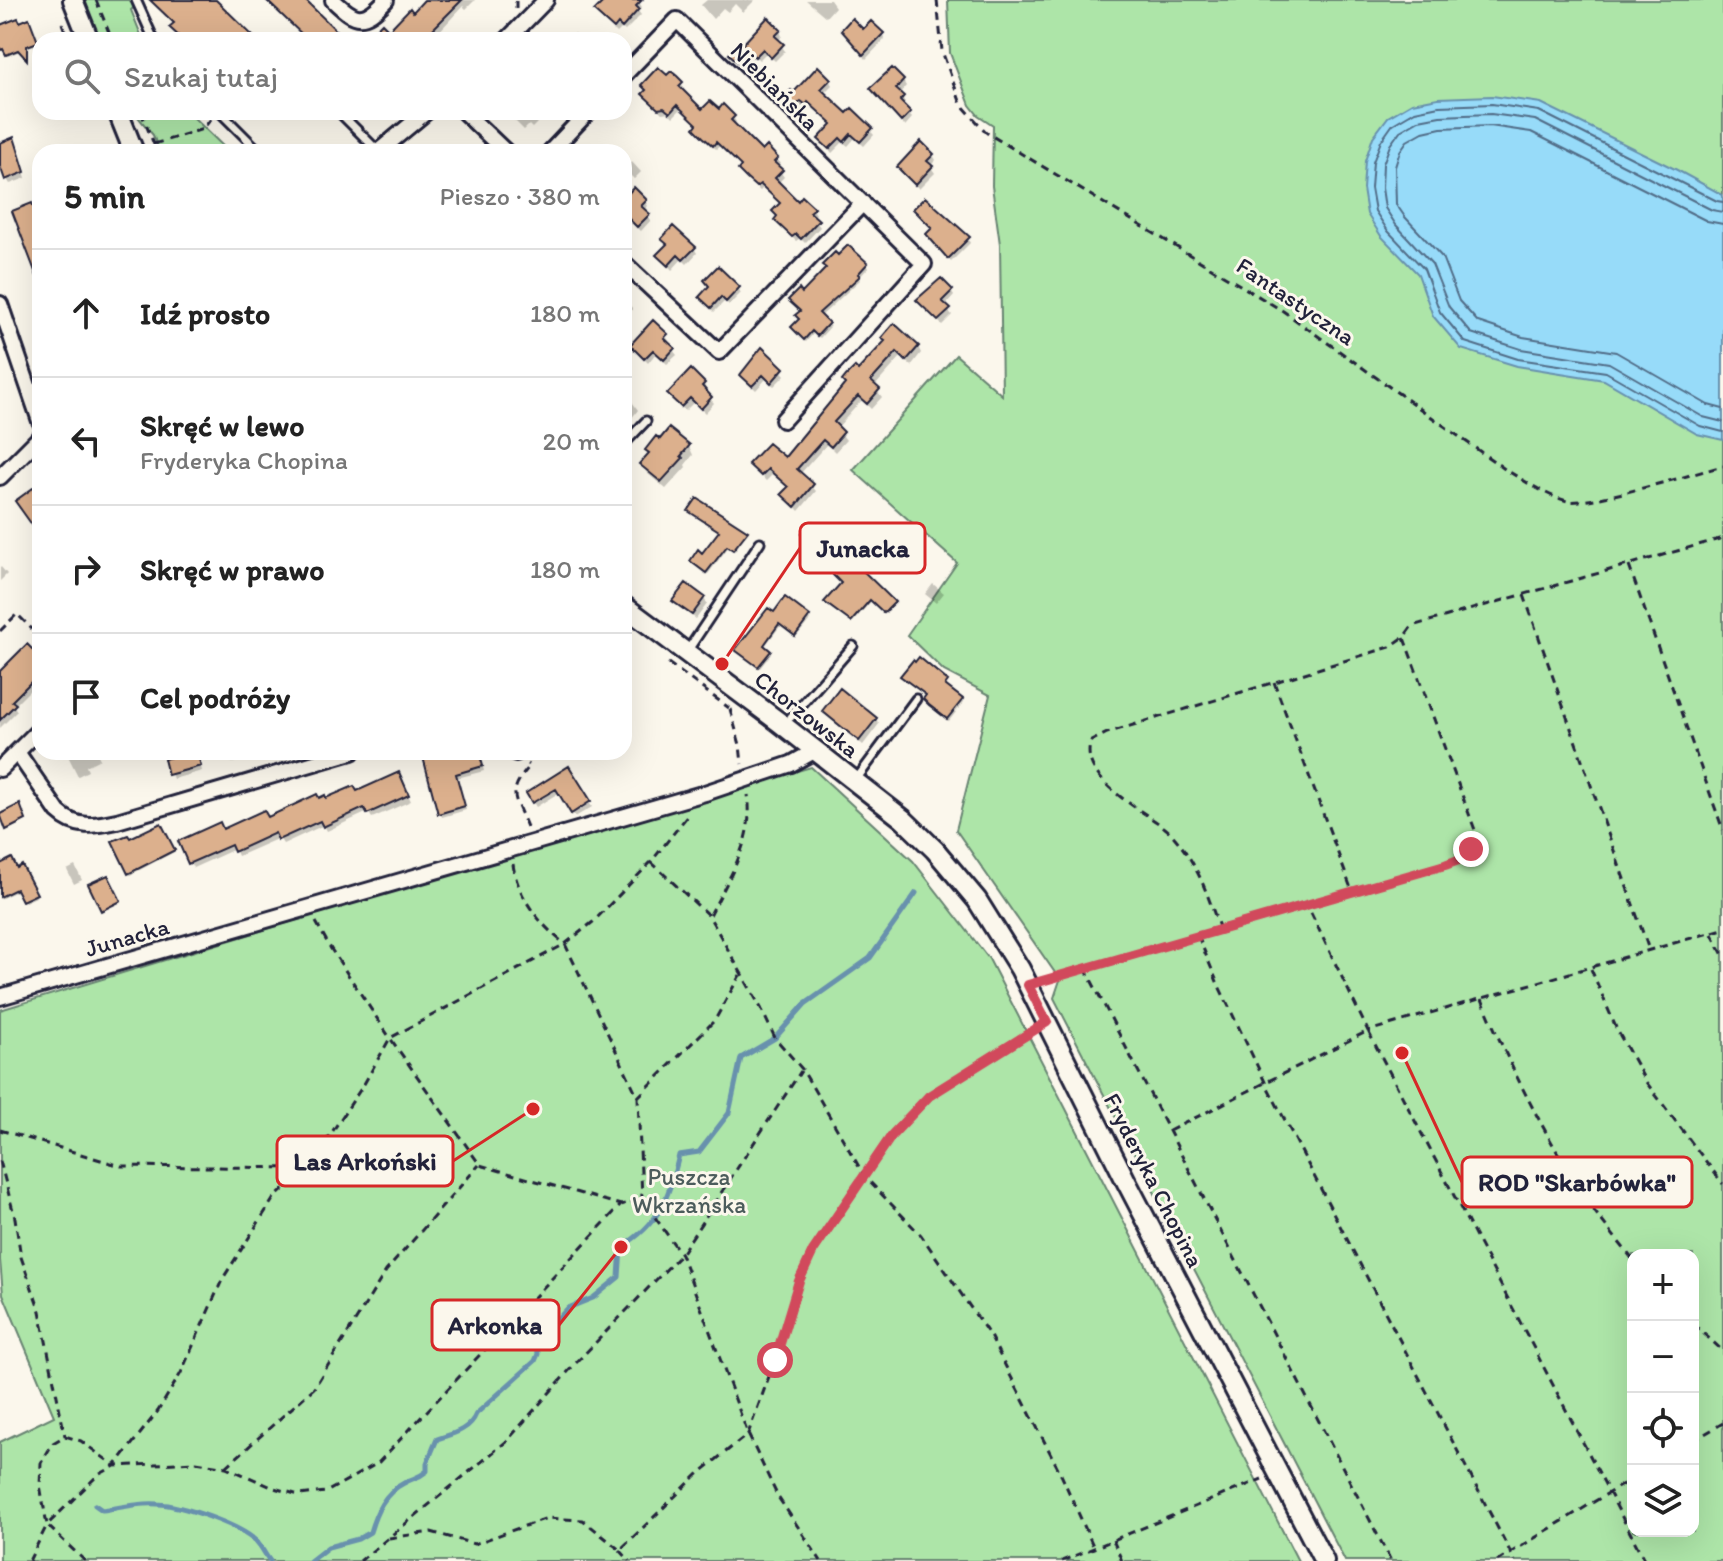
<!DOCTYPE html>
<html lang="pl">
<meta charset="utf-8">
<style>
:root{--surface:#fff;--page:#f6f6f6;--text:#222;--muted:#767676;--line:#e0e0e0}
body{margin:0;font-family:Itim,sans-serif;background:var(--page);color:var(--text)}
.controls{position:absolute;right:24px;bottom:24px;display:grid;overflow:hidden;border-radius:16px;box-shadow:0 8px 32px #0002}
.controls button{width:72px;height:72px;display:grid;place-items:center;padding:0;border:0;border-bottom:2px solid var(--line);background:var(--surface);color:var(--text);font:40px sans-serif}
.stop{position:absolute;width:24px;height:24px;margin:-18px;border:6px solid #d1495b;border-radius:50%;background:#fff}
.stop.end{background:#d1495b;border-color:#fff;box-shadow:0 2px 8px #0008}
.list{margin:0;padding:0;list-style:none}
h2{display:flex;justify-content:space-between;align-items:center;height:104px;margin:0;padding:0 32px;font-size:34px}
h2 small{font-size:26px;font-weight:400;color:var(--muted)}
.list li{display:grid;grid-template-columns:52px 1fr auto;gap:24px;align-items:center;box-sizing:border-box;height:128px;padding:0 32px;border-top:2px solid var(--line)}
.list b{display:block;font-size:30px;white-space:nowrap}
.list p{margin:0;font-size:26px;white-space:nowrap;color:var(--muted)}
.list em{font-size:26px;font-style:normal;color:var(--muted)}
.icon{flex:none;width:44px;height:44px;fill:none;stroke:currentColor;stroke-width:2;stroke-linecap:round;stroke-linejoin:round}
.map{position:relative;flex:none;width:1723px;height:1561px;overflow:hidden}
.search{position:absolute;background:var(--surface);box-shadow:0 8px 32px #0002;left:32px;top:32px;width:600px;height:88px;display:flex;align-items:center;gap:20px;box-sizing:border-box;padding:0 28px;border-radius:24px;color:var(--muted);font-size:30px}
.panel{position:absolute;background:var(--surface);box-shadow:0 8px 32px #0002;left:32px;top:144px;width:600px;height:616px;border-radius:24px}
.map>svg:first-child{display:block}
.green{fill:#ade5a8;stroke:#688472;stroke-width:2;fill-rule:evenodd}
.water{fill:#97dbf9;stroke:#6891ad;stroke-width:2}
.shadow{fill:#0003}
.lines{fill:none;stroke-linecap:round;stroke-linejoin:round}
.shore{stroke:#516c87;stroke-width:2}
.stream{stroke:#6891ad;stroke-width:5}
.building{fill:#dcb08d;stroke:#22223b;stroke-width:2}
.service-casing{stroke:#22223b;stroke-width:13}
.minor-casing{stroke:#22223b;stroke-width:20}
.tertiary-casing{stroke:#22223b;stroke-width:24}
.path{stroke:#22223b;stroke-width:3;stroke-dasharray:8 6;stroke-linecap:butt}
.service{stroke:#fbf7ec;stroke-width:7}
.minor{stroke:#fbf7ec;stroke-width:14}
.tertiary{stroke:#fbf7ec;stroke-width:18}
.route{stroke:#d1495b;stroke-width:10}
.labels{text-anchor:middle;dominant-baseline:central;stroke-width:6;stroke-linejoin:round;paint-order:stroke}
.street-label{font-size:24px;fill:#22223b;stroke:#fbf7ec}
.park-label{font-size:24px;fill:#4c5c5c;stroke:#fbf7ec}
.leader{fill:none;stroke:#d62828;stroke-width:3}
.callout-dot{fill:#d62828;stroke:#fbf7ec;stroke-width:3}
.callout{fill:#fbf7ec;stroke:#d62828;stroke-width:3}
.callout-label{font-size:26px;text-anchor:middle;font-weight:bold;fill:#22223b}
</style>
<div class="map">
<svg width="1723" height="1561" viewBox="0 0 1723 1561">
<rect width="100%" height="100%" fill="#fbf7ec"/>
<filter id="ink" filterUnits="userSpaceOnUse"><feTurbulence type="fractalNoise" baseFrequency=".0125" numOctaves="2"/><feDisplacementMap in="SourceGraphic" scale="16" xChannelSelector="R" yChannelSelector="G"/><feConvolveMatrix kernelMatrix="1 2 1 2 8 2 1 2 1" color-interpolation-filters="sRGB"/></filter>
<g filter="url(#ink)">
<path class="green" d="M83 0H142L131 10 143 40H99Z
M948 0H1723V1561H1345L1054 998 1060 980 956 830 990 695 944 671 907 635 957 563 853 470 956 355 1002 395 1000 244 992 186 993 125 978 115 970 105 950 53ZM1633 1255H1693V1531H1633Z
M134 112H188L229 152H160L153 135Z
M811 767 913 861 989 959 1298 1561H0V1442L54 1416 3 1294 0 1260V1010L535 848Z"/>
<path class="water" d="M1492 96 1541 103 1677 170 1723 195V440L1697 434 1604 380 1517 366 1461 349 1433 316 1418 274 1381 236 1367 214 1363 189 1365 161 1373 137 1388 117 1412 103 1438 98Z"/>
<path class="shadow" d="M427 0H475L466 9 463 6 435 36 437 40H396L393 37 390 40H368L389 33Z
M601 0H637L642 7 638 11 641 15 625 31 622 28 617 33 597 11 601 7 598 3Z
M707 0H755L743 12 735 4 728 12 723 8 713 19 701 5Z
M806 0H830L835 7 826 17Z
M28 21 37 44 27 48V58L20 51 8 56 0 35V27Z
M780 31 782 36 778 41 785 51 775 61 766 53 759 60 755 56 744 68 735 59 743 46Z
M843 31 882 34 885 39 866 59Z
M575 33 582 40H562L567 35 570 38Z
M667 78 681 83 684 88 681 91 702 112 719 111 733 117 736 122 733 125 762 153 777 159 780 164 777 167 784 177 778 183 798 203 813 209 816 214 813 217 820 227 805 243 800 238 796 241 779 225 776 220 781 204 763 188 760 191 743 175 740 170 742 168 720 146 716 149 699 133V126L681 109 673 117 669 112 662 113 648 99 643 85Z
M829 80 832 85 823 94 847 116 852 111 874 135 864 146 855 138 848 146 843 142 832 153 821 139 834 126 812 106 809 109 805 105 794 116 785 107 794 95Z
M903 81 906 86 899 94 905 102 902 106 912 118 905 126 875 94Z
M548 112 532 128 529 125 524 130 506 112Z
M0 145H16L26 178 10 184 0 168Z
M933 155 936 160 930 166 935 173 919 189 899 167Z
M632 162 641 172 634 179 625 170Z
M624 201H645L648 206 643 211 651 220 641 231 632 222 630 225 624 220Z
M40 203V280L15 212Z
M915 210 968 239 970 243 951 262 931 239 934 229Z
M664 239 694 248 697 253 687 264 682 259 672 270 659 255 668 246Z
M866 264 868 268 859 278 860 280 820 317 830 327 820 338 814 333 806 342 795 331 801 320 802 296Z
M738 288 741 293 729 305 725 301 714 312 701 297Z
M951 291 954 296 945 306 952 315 942 325 919 301Z
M624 299 633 309 624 318Z
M666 336 669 341 667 343 677 355 667 364 656 353 648 363 632 346Z
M886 343 918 347 921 353 911 366 901 357 874 387 882 397 871 409 862 400 837 428 846 440 835 452 827 444 800 474 816 491 799 511 784 494 789 489 773 474 766 481 751 465 785 460Z
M762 350 785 375 774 386 766 379 756 390 746 380Z
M704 384 706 389 704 392 714 403 705 413 694 402 685 411 670 394Z
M624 391 638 410 624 428Z
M689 446 693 455 685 465 686 467 666 489 647 473 642 464 650 455 647 450Z
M813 525 894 603 886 614 872 600 853 622 828 604 843 583Z
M747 532 735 551 729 546 708 574 693 563Z
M40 539V568L32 549 36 547 34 542Z
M0 566 7 574 0 581Z
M933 584 944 593 936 603 925 594Z
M704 598 707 604 696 619 674 601Z
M786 600 810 620 796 637 781 625 764 647 771 654 760 668 739 652Z
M40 660V680L14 706 17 711 0 728V681Z
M905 679 946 682V688L963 703 949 721 932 708 927 702V696Z
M824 711 876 719 879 724 863 745Z
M66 752H103L98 755 100 759 86 766 88 771 78 776Z
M171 752H262L259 753V756L232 763 227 752 199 759 202 771 173 779 166 761 173 759Z
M451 752H479L484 771 457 778 466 810 442 817 440 813Z
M568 769 592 807 575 817 560 792 536 807 528 794Z
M401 780 411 801 372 818 368 812 327 831 324 825 283 844 279 838 238 856 235 849 193 868 180 842 267 819 318 800 356 794Z
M160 825 174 852 130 875 115 842 129 841Z
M0 866 17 870 21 868 36 897 25 902 19 890 0 899Z
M75 866 82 880 74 884 67 870Z"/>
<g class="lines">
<path class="shore" d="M1723 202 1717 201 1539 111 1492 104 1439 106 1415 111 1393 124 1381 141 1373 162 1371 188 1375 211 1388 231 1424 269 1440 312 1465 342 1518 359 1606 372 1700 426 1723 432
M1723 212 1712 210 1535 120 1491 114 1440 116 1419 120 1400 131 1390 145 1383 164 1382 188 1385 208 1396 225 1432 264 1449 307 1471 333 1521 349 1609 363 1703 417 1723 422
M1723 224 1707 221 1531 132 1490 126 1441 128 1423 132 1407 141 1400 151 1395 167 1396 204 1405 217 1442 257 1459 301 1478 322 1523 337 1616 352 1708 405 1723 409"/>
<path class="stream" d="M95 1505 102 1510C120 1508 140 1502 158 1504 181 1505 240 1525 256 1541 262 1547 265 1555 270 1561
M310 1561 328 1547 358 1539 370 1532C376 1512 384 1493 404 1483 414 1477 416 1480 427 1471V1463L437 1439C452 1434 470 1430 476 1414L535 1361 538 1354 536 1337 541 1332 547 1331 568 1308 593 1298 619 1277 621 1247C660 1224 669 1197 679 1155L699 1152 729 1113 741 1058 775 1038 805 1004 870 958 916 893"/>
</g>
<path class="building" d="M150 0H216L257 40H183L169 27 174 23Z
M266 0H305L346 40H308Z
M424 0H462L432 30 442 40H396L389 34 383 40H365L382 23 389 30 410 8 413 12Z
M605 0H642L636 6 639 9 622 28 618 24 614 29 594 11Z
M768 17 781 30 775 36 784 44 771 58 763 49 755 57 751 53 740 64 729 54 741 42 743 44Z
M18 18 20 22 29 18 38 42 27 46V60L18 50 6 55 3 49 0 50V25Z
M852 18 863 29 871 21 884 33 863 55 841 30Z
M818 66 831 79 821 89 847 113 852 108 873 128 860 142 851 134 844 142 840 138 829 149 818 139 832 124 808 102 806 105 801 101 790 112 779 102 791 90 794 92Z
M658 67 667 75 671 71 677 76 683 82 679 86 702 109 710 101 719 109 723 104 735 116 731 120 762 151 767 146 778 158 774 162 783 170 775 178 798 201 802 196 815 208 810 212 819 220 801 239 796 234 792 237 774 220 777 216 772 211 780 203 760 184 756 187 747 179 738 170 741 166 716 142 713 146 703 137 694 128 697 124 677 105 670 113 664 108 658 109 642 94 646 90 641 85Z
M892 68 904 80 896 89 904 96 900 101 911 112 901 122 870 88Z
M14 137 25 172 5 180 0 166V143Z
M921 141 934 154 927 161 933 166 915 185 897 167Z
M634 187 647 200 641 206 650 214 637 227 624 214V198Z
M925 197 970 237 948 259 926 234 932 228 913 209Z
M32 203 40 224 39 282 12 211Z
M673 226 696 247 683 260 678 255 668 266 656 255 667 244 661 239Z
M848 245 868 263 858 274 860 276 819 313 829 323 817 336 812 331 804 340 791 327 799 319 795 315 800 311 788 300 799 289 802 293 826 268 822 265 835 252 838 255Z
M718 266 740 287 726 302 721 297 711 308 699 297 709 286 704 280Z
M941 278 953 290 942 301 951 309 938 321 916 300Z
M653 320 668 334 664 338 675 348 664 360 653 350 644 359 630 345Z
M894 323 919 346 906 361 897 352 871 381 880 389 867 404 858 396 834 422 844 432 831 447 823 440 797 469 814 484 795 507 781 494 788 487 768 469 761 476 748 464 768 443 785 457 845 384 842 381 846 376 855 367 858 370 885 341 881 338Z
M762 347 784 368 771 383 763 375 752 386 740 375Z
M691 369 705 383 702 386 712 397 701 409 690 398 681 407 667 394Z
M669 428 690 445 681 456 683 458 661 482 639 464 649 453 645 450 656 436 660 439Z
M40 483V536L15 501Z
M697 498 748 531 733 550 727 546 706 573 690 561 698 549 702 553 719 531 688 511Z
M813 522 895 602 884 613 870 600 851 622 824 602 841 583 833 575 832 563 802 533Z
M686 583 705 597 692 615 672 601Z
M785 597 810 616 795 636 779 624 764 645 771 651 758 667 735 650 768 608 774 612Z
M27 644 40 657V673L12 701 16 704 0 720V671Z
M919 657 948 681 945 685 963 699 947 719 929 705 923 699 926 695 900 676 913 660 915 662Z
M840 688 877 718 859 741 822 711Z
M169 752H197L201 766 168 775 164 759 171 757Z
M435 752H479L483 766 456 774 465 806 438 814 423 757 435 754Z
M569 766 591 801 571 814 556 789 532 803 526 793Z
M399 772 409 795 367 814 364 808 323 827 320 821 278 840 275 833 234 852 231 845 188 864 178 841 220 822 223 829 264 810 268 817 317 794 319 798 325 795 326 798 354 786 357 791Z
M20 804 26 820 6 830 0 814Z
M161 823 175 850 128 874 112 841 128 835 130 838Z
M12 858 17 868 22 865 37 894 22 901 16 889 0 897V864Z
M108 875 121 901 101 911 88 884Z"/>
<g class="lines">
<defs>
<path id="service" d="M136 0 154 40
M220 112 260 152
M339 112 379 152
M624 444 646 421
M688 650 760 542
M791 717 853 646
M855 781 916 699"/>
<path id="minor" d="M333 0C356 22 363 24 386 0
M507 40 546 0
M624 75 677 20 924 264 783 420
M464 112 506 152
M378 152 426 112
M550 152 588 112
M624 263 719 352 863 203
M0 304 40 421
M0 477 40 437
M17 752 58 812C76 829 95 826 117 821L352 752
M515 752 516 753
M0 769 40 729
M0 997 705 793 791 764 816 750"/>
<path id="tertiary" d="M73 0 89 40
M118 112 134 152
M624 606 779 722 903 819 935 850 977 900 1020 969 1127 1183 1324 1561"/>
</defs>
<use href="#service" class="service-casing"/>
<use href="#minor" class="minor-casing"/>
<use href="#tertiary" class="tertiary-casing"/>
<path class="path" d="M96 0 112 40
M937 0 942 51 961 104 987 133 1283 311 1506 470C1525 481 1545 495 1567 501 1589 506 1695 473 1723 466
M516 9V0
M62 23 68 40
M364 30 365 40
M485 40 493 31
M141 112 157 152
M154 144 203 129 211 119
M1629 566 1723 830
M1524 595 1649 950
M0 631 17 614 40 637
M668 663 729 708
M1274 682 1352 891
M730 709 740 745 742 764
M527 827C515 797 506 793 530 766L527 764
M651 862 709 916 761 1008 775 1038 802 1069 865 1177 921 1235 990 1336 1059 1470 1094 1548
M513 864C517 896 540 925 565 944L638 1097 642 1199 681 1254 748 1434 778 1497 821 1561
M1307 905 1445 865 1461 859 1476 841 1475 830 1404 638
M710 915C729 878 755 838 748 795
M316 922 331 949 390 1038 480 1165 621 1205
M1220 930C1210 902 1202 876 1185 851 1179 843 1173 834 1165 828 1141 809 1077 778 1091 741L1107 733 1390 647 1404 637 1412 626 1723 538
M1712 934 1723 955
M1198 936 1218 984 1265 1082 1515 1561
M1085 968 1391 1561
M1591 969 1617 1030 1646 1082 1723 1184
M1046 979 1307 905 1368 1031 1723 929
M1482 999C1510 1068 1544 1133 1584 1196 1598 1218 1617 1239 1633 1260
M638 1097 715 1020 740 975
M0 1130 121 1166 307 1168
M1169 1131 1368 1031 1645 1561
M0 1161 15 1218 21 1257 40 1311 65 1436
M1693 1324 1723 1351
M1693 1441 1723 1423
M226 1467 314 1388 386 1271 479 1165
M389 1538 431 1532 474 1544 547 1518 583 1520 620 1550 697 1475 748 1434 775 1360 799 1281 813 1251 837 1215 892 1135 929 1096 1034 1031
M1113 1540 1122 1561
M620 1550 630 1561
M29 1561 47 1525 40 1485 41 1463 53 1443 65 1436 81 1441 115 1466 196 1462 226 1467 274 1488 299 1495 326 1492 378 1463 621 1205 642 1199
M85 1561 47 1525 98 1475 115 1466 158 1411 181 1373 222 1280 274 1198 308 1168 364 1084 390 1038 565 944 593 922 651 862 688 815
M360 1561 507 1441 574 1365 681 1254 801 1071
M1062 1561 1262 1479
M1497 1561 1633 1478"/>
<use href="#service" class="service"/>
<use href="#minor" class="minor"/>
<use href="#tertiary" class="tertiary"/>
</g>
</g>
<g class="lines" filter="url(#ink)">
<path class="route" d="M775 1360 799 1281 813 1251 892 1135 929 1096 1047 1022 1028 985 1445 865 1461 859 1471 849"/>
</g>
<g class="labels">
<g class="street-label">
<text transform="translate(775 86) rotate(45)">Niebiańska</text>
<text transform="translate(1296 301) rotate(34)">Fantastyczna</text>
<text transform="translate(807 714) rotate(38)">Chorzowska</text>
<text transform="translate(127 937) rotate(-16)">Junacka</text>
<text transform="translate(1154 1180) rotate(63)">Fryderyka Chopina</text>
</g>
<g class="park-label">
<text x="689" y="1176">Puszcza<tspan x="689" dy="28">Wkrzańska</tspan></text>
</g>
</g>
<path class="leader" d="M722 664L800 548M533 1109L453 1161M1402 1053L1462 1182M621 1247L559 1325"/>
<g class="callout-dot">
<circle cx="722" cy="664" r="8"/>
<circle cx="533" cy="1109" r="8"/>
<circle cx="1402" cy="1053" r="8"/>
<circle cx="621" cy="1247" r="8"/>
</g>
<g class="callout">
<rect x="800" y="523" width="125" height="50" rx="8"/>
<rect x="277" y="1136" width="176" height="50" rx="8"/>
<rect x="1462" y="1157" width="230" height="50" rx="8"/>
<rect x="432" y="1300" width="127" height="50" rx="8"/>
</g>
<g class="callout-label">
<text x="863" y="557">Junacka</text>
<text x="365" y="1170">Las Arkoński</text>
<text x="1577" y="1191">ROD "Skarbówka"</text>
<text x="495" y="1334">Arkonka</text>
</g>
</svg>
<div class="controls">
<button>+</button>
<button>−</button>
<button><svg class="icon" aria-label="locate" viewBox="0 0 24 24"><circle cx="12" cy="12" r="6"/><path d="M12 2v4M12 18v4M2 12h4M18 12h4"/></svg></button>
<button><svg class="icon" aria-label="layers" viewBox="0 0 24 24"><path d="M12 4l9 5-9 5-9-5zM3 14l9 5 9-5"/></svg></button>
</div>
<div class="stop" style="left:775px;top:1360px"></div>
<div class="stop end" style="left:1471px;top:849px"></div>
<div class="search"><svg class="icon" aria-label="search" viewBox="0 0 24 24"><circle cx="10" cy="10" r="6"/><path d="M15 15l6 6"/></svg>Szukaj tutaj</div>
<section class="panel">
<h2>5 min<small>Pieszo · 380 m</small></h2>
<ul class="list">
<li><svg class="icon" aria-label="ahead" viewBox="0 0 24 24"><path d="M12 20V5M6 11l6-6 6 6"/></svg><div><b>Idź prosto</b></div><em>180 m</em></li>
<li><svg class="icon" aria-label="left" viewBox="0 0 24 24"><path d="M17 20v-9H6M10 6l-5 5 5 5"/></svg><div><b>Skręć w lewo</b><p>Fryderyka Chopina</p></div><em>20 m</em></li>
<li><svg class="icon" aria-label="right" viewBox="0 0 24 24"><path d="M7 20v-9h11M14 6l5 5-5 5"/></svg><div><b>Skręć w prawo</b></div><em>180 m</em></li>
<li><svg class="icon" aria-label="arrive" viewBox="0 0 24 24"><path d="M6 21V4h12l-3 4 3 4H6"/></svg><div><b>Cel podróży</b></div></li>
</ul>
</section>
</div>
